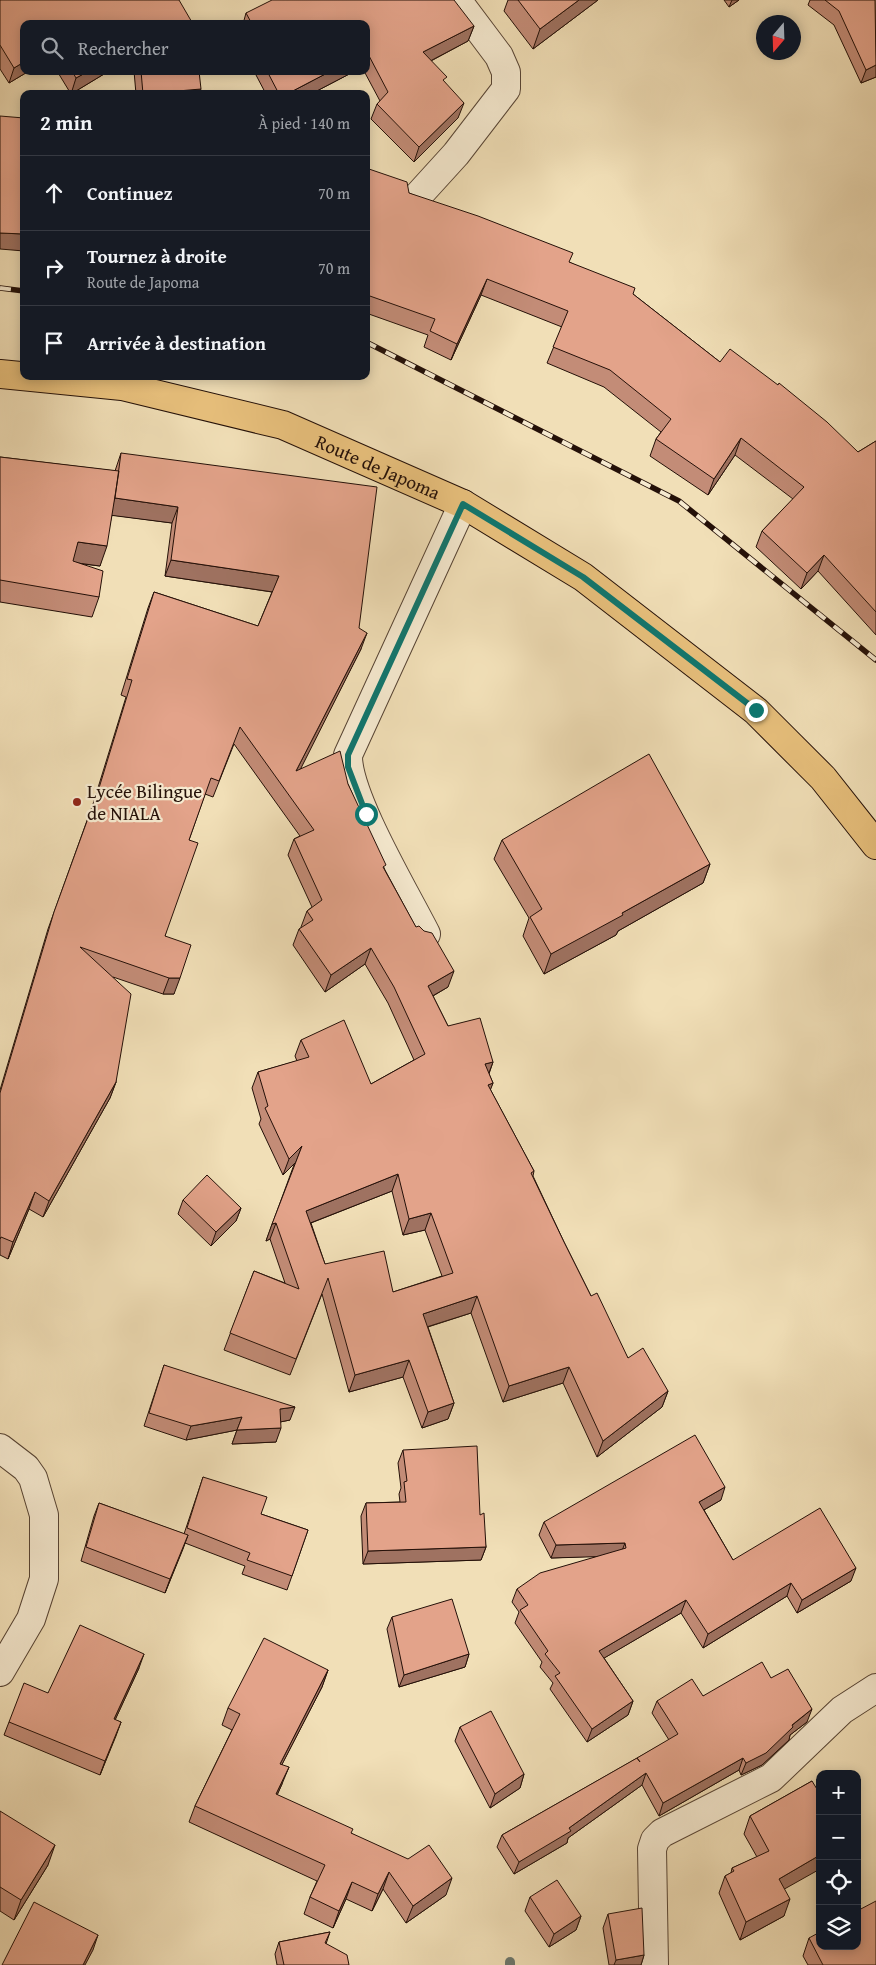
<!DOCTYPE html>
<html lang="fr">
<meta charset="utf-8">
<style>
:root{--surface:#171b24;--page:#20242c;--text:#f1f3f6;--muted:#9ea1a6;--line:#363941}
body{margin:0;font-family:"Gentium Book Plus",serif;background:var(--page);color:var(--text)}
.controls{position:absolute;right:15px;bottom:15px;display:grid;overflow:hidden;border-radius:10px;box-shadow:0 2px 12px #0003}
.controls button{width:45px;height:45px;display:grid;place-items:center;padding:0;border:0;border-bottom:1px solid var(--line);background:var(--surface);color:var(--text);font:25px sans-serif}
.compass{position:absolute;left:756px;top:15px;width:45px;height:45px;border-radius:50%;background:var(--surface);box-shadow:0 2px 12px #0003;rotate:199deg}
.stop{position:absolute;width:15px;height:15px;margin:-11px;border:4px solid #0f766e;border-radius:50%;background:#fff}
.stop.end{background:#0f766e;border-color:#fff;box-shadow:0 1px 5px #0008}
.list{margin:0;padding:0;list-style:none}
h2{display:flex;justify-content:space-between;align-items:center;height:65px;margin:0;padding:0 20px;font-size:21px}
h2 small{font-size:16px;font-weight:400;color:var(--muted)}
.list li{display:grid;grid-template-columns:32px 1fr auto;gap:15px;align-items:center;box-sizing:border-box;height:75px;padding:0 20px;border-top:1px solid var(--line)}
.list b{display:block;font-size:19px;white-space:nowrap}
.list p{margin:0;font-size:16px;white-space:nowrap;color:var(--muted)}
.list em{font-size:16px;font-style:normal;color:var(--muted)}
.icon{flex:none;width:28px;height:28px;fill:none;stroke:currentColor;stroke-width:2;stroke-linecap:round;stroke-linejoin:round}
.map{position:relative;flex:none;width:876px;height:1965px;overflow:hidden}
.search{position:absolute;background:var(--surface);box-shadow:0 2px 12px #0003;left:20px;top:20px;width:350px;height:55px;display:flex;align-items:center;gap:12px;box-sizing:border-box;padding:0 18px;border-radius:10px;color:var(--muted);font-size:19px}
.panel{position:absolute;background:var(--surface);box-shadow:0 2px 12px #0003;left:20px;top:90px;width:350px;height:290px;border-radius:10px}
.map>svg:first-child{display:block}
.lines{fill:none;stroke-linecap:round;stroke-linejoin:round}
.stream{stroke:#6b776d;stroke-width:10}
.minor-casing{stroke:#574434;stroke-width:30}
.major-casing{stroke:#241008;stroke-width:30}
.minor{stroke:#f6ead0;stroke-width:28}
.major{stroke:#e8c07c;stroke-width:28}
.rail-casing{stroke:#241008;stroke-width:5.5}
.rail{stroke:#f6ead0;stroke-width:4;stroke-dasharray:11;stroke-linecap:butt}
.wall{fill:#c38c77;stroke:#241008;fill-rule:evenodd}
.shaded-wall{fill:#9f7261;stroke:#241008}
.building{fill:#e3a38a;stroke:#241008;fill-rule:evenodd}
.route{stroke:#0f766e;stroke-width:6}
.poi-dot{fill:#8f2418;stroke:#f6ead0;stroke-width:2}
.labels{text-anchor:middle;dominant-baseline:central;stroke-width:4.5;stroke-linejoin:round;paint-order:stroke}
.street-label{font-size:19px;fill:#241008;stroke:#f6ead0}
.poi-label{font-size:19px;fill:#241008;stroke:#f6ead0;text-anchor:start}
</style>
<div class="map">
<svg width="876" height="1965" viewBox="0 0 876 1965">
<rect width="100%" height="100%" fill="#f1dfb7"/>
<filter id="stains"><feTurbulence type="fractalNoise" baseFrequency=".004" numOctaves="4"/><feColorMatrix values="0 0 0 0 .2 0 0 0 0 .09 0 0 0 0 .02 0 0 0 .5 -.17"/></filter>
<radialGradient id="worn" r=".72"><stop offset=".6" stop-color="#630" stop-opacity="0"/><stop offset="1" stop-color="#630" stop-opacity=".3"/></radialGradient>
<g class="lines">
<path class="stream" d="M510 1962V1965"/>
<defs>
<path id="minor" d="M416 198 456 154 506 89V72L499 56 457 0
M426 934C406 894 347 796 348 755L463 504
M0 1448 26 1468 33 1478 44 1515V1579L31 1619 0 1672
M654 1965 652 1849 655 1840 662 1833 771 1778 842 1710 876 1688"/>
<g id="major">
<path id="s1" d="M0 374 122 386 283 425 463 504 583 577 756 711 823 778 876 845"/>
</g>
</defs>
<use href="#minor" class="minor-casing"/>
<use href="#major" class="major-casing"/>
<use href="#minor" class="minor"/>
<use href="#major" class="major"/>
<defs>
<path id="rail" d="M0 288 24 291
M366 342 679 501 876 660"/>
</defs>
<use href="#rail" class="rail-casing"/>
<use href="#rail" class="rail"/>
</g>
<path class="wall" d="M0 0 24 24V71H29L9 83 0 69Z
M508 0H598L533 49 504 11Z
M724 0H739L729 7Z
M810 0H875L876 77 861 83 834 25 808 5Z
M246 13 474 26 468 41 431 61 445 83 458 118 414 162 371 119 377 104 380 101 364 71H366V24H243Z
M57 71H109L71 94Z
M134 71H199V94H136Z
M257 71H355L311 94H266L256 75Z
M366 168 409 193 569 262 633 294 720 362 858 452 876 441V635L818 571 801 589 756 547 762 531 793 499 735 455 708 495 650 456 656 439 661 432 604 387 547 363 562 327 481 295 451 360 424 347 428 335 366 313Z
M121 453 359 628 361 649 299 770 348 784 385 870 448 987 433 996 448 1026 493 1062 489 1074 493 1083 490 1089 534 1171 533 1176 564 1242 591 1296 628 1358 668 1391 662 1407 597 1457 563 1383 503 1402 471 1313 428 1327 454 1403 448 1419 422 1428 403 1377 349 1392 322 1294 290 1375 224 1350 254 1271 285 1283 270 1239 266 1241 295 1162 283 1175 259 1124 261 1119 252 1088 258 1072 297 1061 295 1056 301 1040 371 1084 414 1060 388 1003 365 964 325 992 293 945 299 929 301 928V927L307 911 312 907 288 855 294 839 300 836 234 744 213 797 205 794 189 840 165 936 174 994H163L113 977 116 1082 110 1098 43 1217 29 1209 8 1259 0 1255V1090L48 929 93 804 126 697 121 695 148 608 154 592 258 626 272 592 165 576 172 523 112 515 100 566 83 564 99 597 92 617 0 602V457L115 471ZM392 1191 403 1235 425 1230 442 1276 393 1292 325 1264 311 1223Z
M502 840 710 864 703 883 618 931 616 935 544 974 523 936 529 918 494 859Z
M183 1200 241 1208 236 1221 211 1246 178 1214Z
M164 1365 290 1420 280 1422 276 1442 232 1444 237 1430 186 1440 144 1426Z
M403 1450 480 1515 486 1547 481 1560 363 1564 361 1516 366 1503 400 1502 399 1494 401 1488 398 1463Z
M203 1477 261 1514 308 1530 287 1590 242 1574 245 1566 185 1543 165 1593 81 1561 94 1516 99 1503 184 1534Z
M721 1500 704 1510 733 1560 851 1581 797 1613 787 1596 703 1648 681 1613 604 1658 633 1701 628 1715 587 1742 550 1689 553 1683 540 1667 542 1662 515 1623 519 1612 512 1602 517 1589 598 1556 551 1558 539 1535 544 1522Z
M392 1617 469 1654 465 1667 399 1687 387 1629Z
M139 1668 115 1720 121 1722 100 1775 4 1735 9 1722 48 1693Z
M328 1670 322 1687 282 1764V1784L277 1795 351 1833 446 1895 406 1923 383 1889 372 1911 346 1899 333 1928 304 1914 310 1897 317 1881 189 1822 195 1806 232 1730 222 1725 228 1708Z
M771 1678 807 1722 790 1735 789 1740 762 1765 741 1775 739 1770 659 1816 642 1785 568 1838 567 1843 514 1874 497 1847 502 1835 669 1740 652 1713 657 1701 703 1696Z
M460 1727 524 1774 520 1788 490 1808 455 1741Z
M812 1781 784 1889V1916L740 1940 719 1893 725 1876 731 1873 732 1868 757 1857 744 1834 750 1816Z
M0 1811 48 1865 14 1920 0 1911Z
M530 1897 581 1916 576 1930 549 1947 525 1911Z
M608 1914 644 1955 641 1965H609L603 1928Z
M330 1932 326 1944 349 1965H277L275 1954 279 1942Z
M809 1938 876 1965H808L803 1956Z"/>
<path class="shaded-wall" d="M579 0H598L533 49 540 29Z
M732 0H739L729 7Z
M474 26 468 41 417 68 423 52Z
M24 62V71H29L9 83 14 68Z
M876 65V77L861 83 866 70Z
M89 71H109L71 94 76 78Z
M331 71H355L311 94H287Z
M201 89 199 94H147Z
M464 103 458 118 414 162 419 147Z
M0 233 24 234V251L0 249Z
M487 279 481 295 451 360 457 344Z
M741 438 735 455 708 495 714 479Z
M115 498 178 507 172 523 109 515Z
M78 542 107 546 100 566 70 562Z
M824 555 818 571 801 589 807 573Z
M171 560 279 576 273 592 165 576Z
M367 633 361 649 291 788 296 771Z
M710 864 703 883 618 931 616 935 544 974 551 954 622 913Z
M371 948 365 964 325 992 331 975Z
M454 971 448 987 422 1002 428 986Z
M169 978H180L174 994H163Z
M493 1062 487 1078 485 1064Z
M116 1082 110 1098 43 1217 49 1201Z
M493 1083 487 1099 488 1085Z
M302 1146 296 1162 283 1175 289 1159Z
M398 1174 392 1191 300 1227 306 1211Z
M35 1192 29 1209 8 1259 13 1242Z
M241 1208 236 1221 211 1246 216 1232Z
M431 1213 425 1230 403 1235 409 1219Z
M276 1223 270 1239 266 1241 272 1224Z
M477 1296 471 1313 417 1330 423 1314Z
M409 1360 403 1377 349 1392 355 1375Z
M569 1367 563 1383 503 1402 509 1386Z
M668 1391 662 1407 597 1457 603 1441Z
M454 1403 448 1419 422 1428 428 1412Z
M295 1407 290 1420 275 1423 280 1409Z
M242 1417 237 1430 186 1440 191 1426Z
M281 1428 276 1442 232 1444 237 1430Z
M725 1487 721 1500 695 1515 699 1502Z
M188 1535 183 1549 165 1593 170 1579Z
M625 1543 620 1556 551 1558 556 1545Z
M486 1547 481 1560 363 1564 368 1551Z
M856 1568 851 1581 797 1613 802 1600Z
M791 1583 787 1596 703 1648 708 1634Z
M686 1600 681 1613 594 1664 599 1651Z
M144 1654 139 1668 109 1733 114 1719Z
M469 1654 465 1667 399 1687 404 1675Z
M328 1670 322 1687 274 1780 280 1764Z
M633 1701 628 1715 587 1742 592 1729Z
M812 1709 807 1722 790 1735 789 1740 762 1765 741 1775 746 1763Z
M121 1722 116 1736 100 1775 105 1761Z
M743 1758 739 1770 659 1816 663 1803Z
M289 1767 282 1784 270 1811 276 1794Z
M646 1773 642 1785 568 1838 567 1843 514 1874 519 1862 569 1828Z
M524 1774 520 1788 490 1808 495 1794Z
M55 1845 48 1865 14 1920 21 1900Z
M820 1855V1869L772 1896 779 1879Z
M389 1872 383 1889 372 1911 378 1894Z
M452 1878 446 1895 406 1923 413 1906Z
M352 1882 346 1899 333 1928 339 1911Z
M790 1899 784 1916 740 1940 746 1922Z
M581 1916 576 1930 549 1947 554 1934Z
M98 1935 93 1950 85 1965H83Z
M644 1955 641 1965H614L616 1960Z"/>
<path class="building" d="M0 0H179L193 24H24V62L14 68 0 45Z
M272 0H454L474 26 423 52 447 77 443 80 464 103 419 147 377 104 388 92 367 52 366 53V24H252L246 13Z
M518 0H579L540 29Z
M825 0H875L876 65 866 70 839 11Z
M72 71H89L76 78Z
M141 71H199L201 89 143 94Z
M267 71H331L287 94H279Z
M0 116 24 118V234L0 233Z
M366 168 407 182 409 193 478 216 573 253 569 262 635 288 633 294 720 362 730 349 778 385 779 383 827 422 858 452 876 441V612L824 555 807 573 762 531 804 487 741 438 714 479 656 439 671 419 610 370 553 347 568 311 487 279 457 344 430 331 435 319 367 295 366 297Z
M121 453 377 487 359 628 367 633 296 771 340 751 348 784 386 865 383 867 416 927 419 926 424 931 432 933 454 971 428 986 448 1026 480 1018 493 1062 485 1064 493 1083 488 1085 534 1171 531 1173 564 1242 591 1296 597 1293 628 1358 643 1348 668 1391 603 1441 569 1367 509 1386 477 1296 423 1314 454 1403 428 1412 409 1360 355 1375 328 1278 296 1359 230 1333 254 1271 299 1289 276 1223 272 1224 302 1146 289 1159 265 1108 268 1106 258 1072 309 1057 301 1040 344 1020 371 1084 425 1054 394 987 371 948 331 975 299 929 313 920 307 911 322 900 294 839 314 830 240 727 219 781 211 778 189 840 198 843 165 936 191 945 180 978H169L80 947 131 994 116 1082 49 1201 35 1192 13 1242 1 1237 0 1239V1093L54 912 99 788 132 680 127 679 154 592 258 626 279 576 171 560 178 507 115 498ZM398 1174 409 1219 431 1213 453 1273 393 1292 384 1251 325 1264 306 1211Z
M0 457 119 471 107 546 78 542 73 561 103 571 99 597 0 580Z
M649 754 710 864 622 913 623 915 551 954 530 917 542 909 502 840Z
M207 1175 241 1208 216 1232 183 1200Z
M164 1365 295 1407 280 1409 281 1428 237 1430 242 1417 191 1426 149 1413Z
M695 1435 725 1487 699 1502 733 1560 820 1508 856 1568 802 1600 791 1583 708 1634 686 1600 599 1651 633 1701 592 1729 555 1676 560 1673 545 1654 548 1651 520 1610 528 1605 517 1589 540 1573 626 1548 625 1543 556 1545 544 1522Z
M477 1446 480 1515 484 1513 486 1547 368 1551 366 1503 406 1502 404 1482 407 1481 403 1450Z
M203 1477 267 1497 261 1514 308 1530 292 1576 247 1560 250 1553 187 1528Z
M99 1503 188 1535 170 1579 86 1547Z
M452 1599 469 1654 404 1675 392 1617Z
M80 1625 144 1654 114 1719 121 1722 105 1761 9 1722 24 1683 48 1693Z
M264 1638 328 1670 280 1764 289 1767 276 1794 353 1829 351 1833 408 1859 429 1845 452 1878 413 1906 389 1872 378 1894 352 1882 339 1911 310 1897 325 1865 195 1806 240 1714 228 1708Z
M762 1662 771 1678 788 1669 812 1709 792 1725 793 1727 766 1753 746 1763 743 1758 663 1803 646 1773 569 1828 571 1831 519 1862 502 1835 637 1758 640 1762 637 1758 678 1734 657 1701 692 1679 703 1696Z
M491 1711 524 1774 495 1794 460 1727Z
M812 1781 820 1794V1855L779 1879 790 1899 746 1922 725 1876 734 1871 732 1868 769 1851 750 1816Z
M0 1811 55 1845 21 1900 0 1887Z
M557 1880 581 1916 554 1934 530 1897Z
M876 1901V1965H823L809 1938 820 1932V1946H857V1911Z
M34 1902 98 1935 83 1965H2Z
M642 1908 644 1955 616 1960 608 1914Z
M330 1932 325 1943 347 1955 349 1965H284L279 1942Z"/>
<g class="lines">
<path class="route" d="M366 814 348 767V755L463 504 583 577 756 710"/>
</g>
<circle class="poi-dot" cx="77" cy="802" r="5"/>
<g class="labels">
<g class="street-label">
<text stroke="none"><textPath href="#s1" startOffset="392">Route de Japoma</textPath></text>
</g>
<g class="poi-label">
<text x="87" y="791">Lycée Bilingue<tspan x="87" dy="22">de NIALA</tspan></text>
</g>
</g>
<rect width="100%" height="100%" filter="url(#stains)"/>
<rect width="100%" height="100%" fill="url(#worn)"/>
</svg>
<div class="controls">
<button>+</button>
<button>−</button>
<button><svg class="icon" aria-label="locate" viewBox="0 0 24 24"><circle cx="12" cy="12" r="6"/><path d="M12 2v4M12 18v4M2 12h4M18 12h4"/></svg></button>
<button><svg class="icon" aria-label="layers" viewBox="0 0 24 24"><path d="M12 4l9 5-9 5-9-5zM3 14l9 5 9-5"/></svg></button>
</div>
<svg class="compass" viewBox="-18 -18 36 36"><path d="M0-13l5 13h-10z" fill="#e53935"/><path d="M0 13l5-13h-10z" fill="#9ea1a6"/></svg>
<div class="stop" style="left:366px;top:814px"></div>
<div class="stop end" style="left:756px;top:710px"></div>
<div class="search"><svg class="icon" aria-label="search" viewBox="0 0 24 24"><circle cx="10" cy="10" r="6"/><path d="M15 15l6 6"/></svg>Rechercher</div>
<section class="panel">
<h2>2 min<small>À pied · 140 m</small></h2>
<ul class="list">
<li><svg class="icon" aria-label="ahead" viewBox="0 0 24 24"><path d="M12 20V5M6 11l6-6 6 6"/></svg><div><b>Continuez</b></div><em>70 m</em></li>
<li><svg class="icon" aria-label="right" viewBox="0 0 24 24"><path d="M7 20v-9h11M14 6l5 5-5 5"/></svg><div><b>Tournez à droite</b><p>Route de Japoma</p></div><em>70 m</em></li>
<li><svg class="icon" aria-label="arrive" viewBox="0 0 24 24"><path d="M6 21V4h12l-3 4 3 4H6"/></svg><div><b>Arrivée à destination</b></div></li>
</ul>
</section>
</div>
